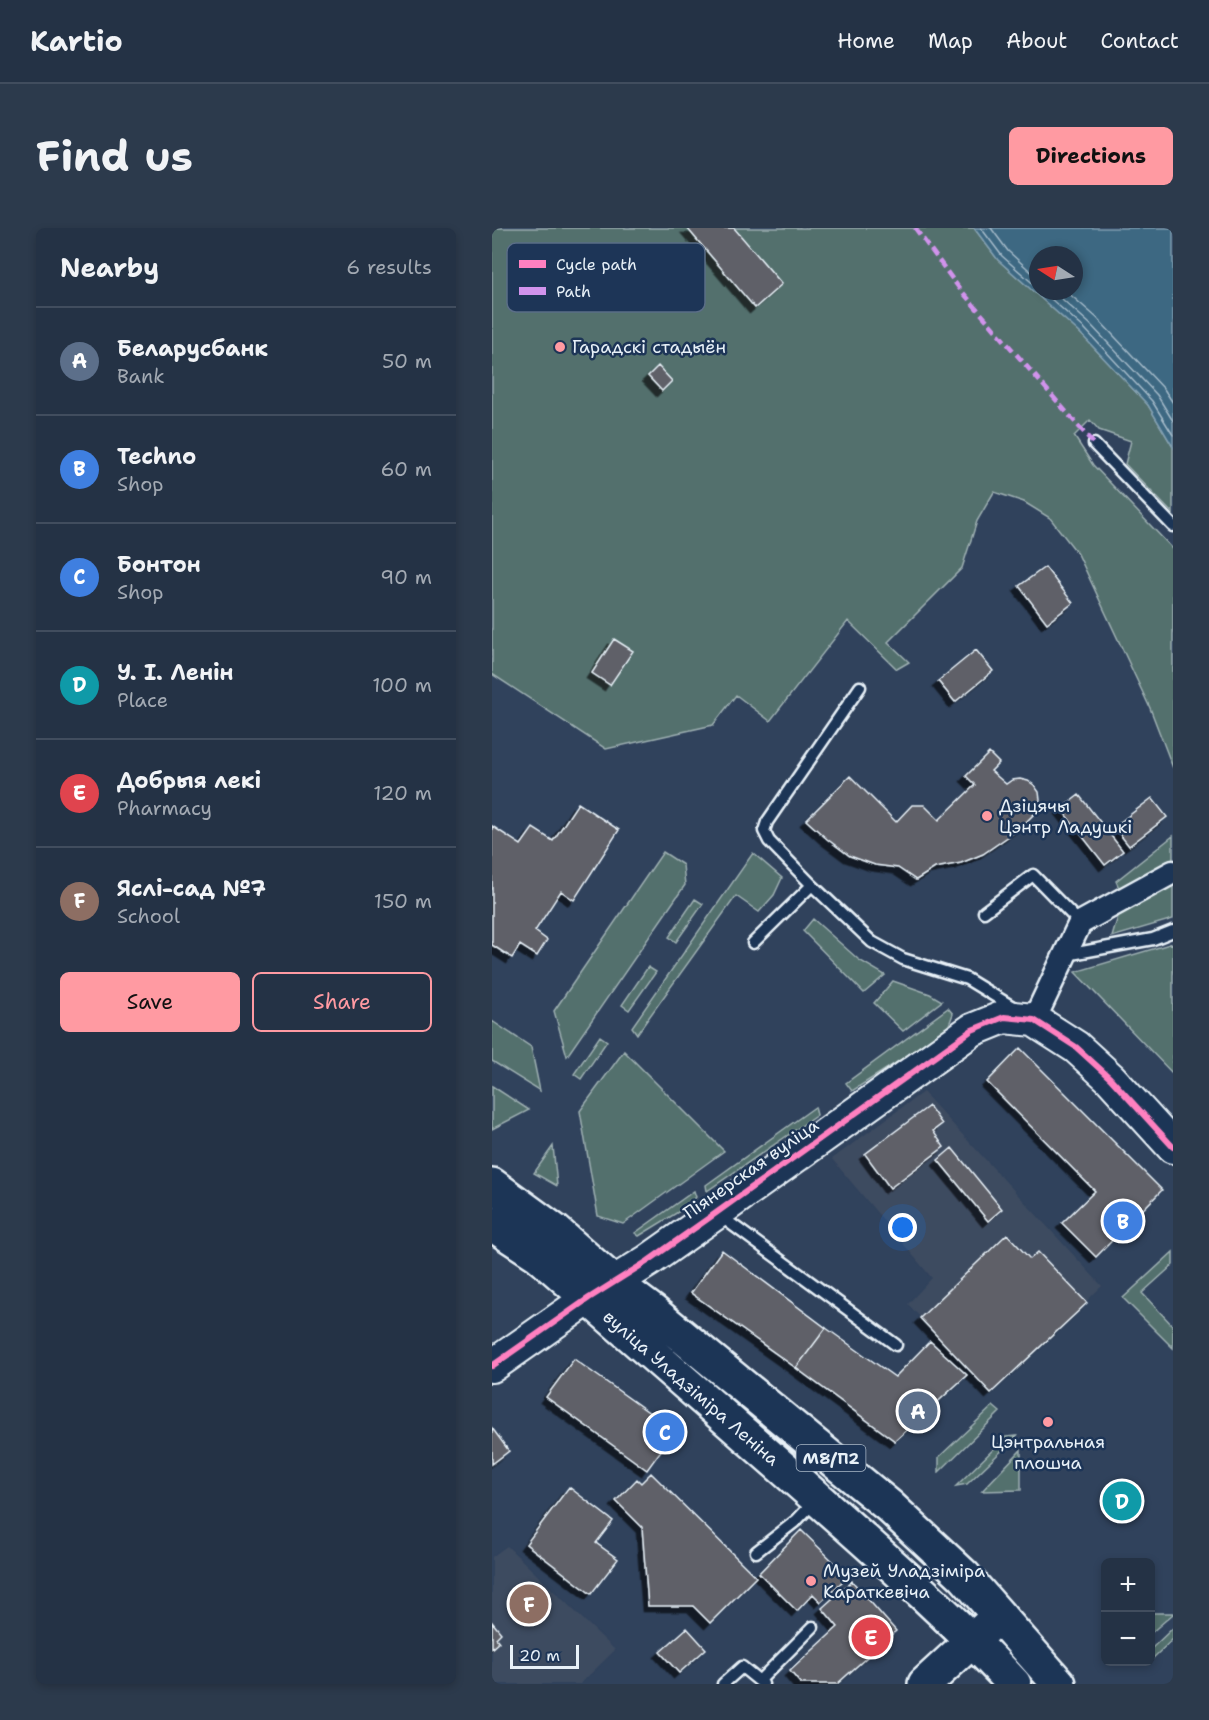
<!DOCTYPE html>
<meta charset="utf-8">
<style>
:root{--surface:#243245;--page:#2c3a4c;--text:#f1f3f6;--muted:#a3aab3;--line:#414d5e;--accent:#ff9aa2}
body{margin:0;font-family:"Shantell Sans",sans-serif;background:var(--page);color:var(--text)}
.controls{position:absolute;right:18px;bottom:18px;display:grid;overflow:hidden;border-radius:9px;box-shadow:0 3px 9px #0003}
.controls button{width:54px;height:54px;display:grid;place-items:center;padding:0;border:0;border-bottom:2px solid var(--line);background:var(--surface);color:var(--text);font:30px sans-serif}
.compass{position:absolute;left:537px;top:18px;width:54px;height:54px;border-radius:50%;background:var(--surface);box-shadow:0 3px 9px #0003;rotate:282deg}
.scale{position:absolute;left:18px;bottom:15px;width:69px;box-sizing:border-box;padding-left:6px;border:3px solid #e8f1f8;border-top:0;font-size:16px;line-height:21px;white-space:nowrap;color:#e8f1f8;-webkit-text-stroke:4px #1d3557;paint-order:stroke}
.you{position:absolute;left:411px;top:1000px;width:21px;height:21px;margin:-15px;border:4px solid #fff;border-radius:50%;background:#1a73e8;box-shadow:0 0 0 9px #1a73e833}
.badge{display:grid;place-items:center;width:39px;height:39px;border-radius:50%;background:var(--accent);color:#fff;font-size:20px;font-weight:700}
.pin{position:absolute;translate:-50% -50%;border:3px solid #fff;box-shadow:0 2px 6px #0006}
.list{margin:0;padding:0;list-style:none}
h2{display:flex;justify-content:space-between;align-items:center;height:78px;margin:0;padding:0 24px;font-size:26px}
h2 small{font-size:20px;font-weight:400;color:var(--muted)}
.list li{display:grid;grid-template-columns:39px 1fr auto;gap:18px;align-items:center;box-sizing:border-box;height:108px;padding:0 24px;border-top:2px solid var(--line)}
.list b{display:block;font-size:22px;white-space:nowrap}
.list p{margin:0;font-size:20px;white-space:nowrap;color:var(--muted)}
.list em{font-size:20px;font-style:normal;color:var(--muted)}
.actions{display:flex;gap:12px;padding:18px 24px}
.actions a{flex:1;padding:14px 0;border:2px solid var(--accent);border-radius:9px;text-align:center;font-size:21px;color:var(--accent)}
.actions .main{background:var(--accent);color:#111}
.map{position:relative;flex:none;width:681px;height:1456px;overflow:hidden;border-radius:9px}
header{display:flex;align-items:center;gap:36px;box-sizing:border-box;height:84px;padding:0 30px;background:var(--surface);border-bottom:2px solid var(--line)}
header strong{font-size:28px}
nav{display:flex;gap:33px;margin-inline-start:auto;font-size:21px}
.intro{display:flex;align-items:center;justify-content:space-between;box-sizing:border-box;height:144px;padding:0 36px}
h1{margin:0;font-size:42px}
.button{padding:15px 27px;border-radius:9px;background:var(--accent);color:#111;font-size:21px;font-weight:700}
main{display:flex;gap:36px;padding:0 36px}
aside{flex:1;background:var(--surface);border-radius:9px;box-shadow:0 3px 9px #0003}
.map>svg:first-child{display:block}
.built{fill:#3e4b60}
.green{fill:#536f6d;stroke:#9eb0b2;stroke-width:1.5}
.water{fill:#3d6882;stroke:#819fb1;stroke-width:1.5;fill-rule:evenodd}
.lines{fill:none;stroke-linecap:round;stroke-linejoin:round}
.shore{stroke:#a4bac9;stroke-width:1.5}
.building{fill:#5e6068;stroke:#e8f1f8;stroke-width:1.5;filter:url(#shadow)}
.lane-casing{stroke:#e8f1f8;stroke-width:15}
.street-casing{stroke:#e8f1f8;stroke-width:27}
.secondary-casing{stroke:#e8f1f8;stroke-width:36}
.primary-casing{stroke:#e8f1f8;stroke-width:38}
.lane{stroke:#1d3557;stroke-width:10}
.street{stroke:#1d3557;stroke-width:22}
.secondary{stroke:#1d3557;stroke-width:32}
.primary{stroke:#1d3557;stroke-width:33}
.quiet{stroke:#d193ec;stroke-width:4.5;stroke-dasharray:9 4.5;stroke-linecap:butt}
.cycleway-casing{stroke:#1d3557;stroke-width:10}
.cycleway{stroke:#ff80c0;stroke-width:6}
.poi-dot{fill:#ff9aa2;stroke:#1d3557;stroke-width:2}
.labels{text-anchor:middle;dominant-baseline:central;stroke-width:5;stroke-linejoin:round;paint-order:stroke}
.shield{fill:#1d3557;stroke:#abb9c8;stroke-width:1.5}
.shield-label{font-size:16px;font-weight:bold;fill:#e8f1f8}
.poi-label{font-size:18px;fill:#e8f1f8;stroke:#1d3557;text-anchor:start}
.street-label{font-size:18px;fill:#e8f1f8;stroke:#1d3557}
.key{fill:#1d3557;stroke:#5a6d87;stroke-width:1.5}
.key-label{font-size:16px;fill:#e8f1f8}
</style>
<header>
<strong>Kartio</strong>
<nav><a>Home</a><a>Map</a><a>About</a><a>Contact</a></nav>
</header>
<div class="intro"><h1>Find us</h1><a class="button">Directions</a></div>
<main>
<aside>
<h2>Nearby<small>6 results</small></h2>
<ul class="list">
<li><span class="badge" style="background:#5c6f8a">A</span><div><b>Беларусбанк</b><p>Bank</p></div><em>50 m</em></li>
<li><span class="badge" style="background:#3f7fe0">B</span><div><b>Techno</b><p>Shop</p></div><em>60 m</em></li>
<li><span class="badge" style="background:#3f7fe0">C</span><div><b>Бонтон</b><p>Shop</p></div><em>90 m</em></li>
<li><span class="badge" style="background:#0f9aa8">D</span><div><b>У. І. Ленін</b><p>Place</p></div><em>100 m</em></li>
<li><span class="badge" style="background:#e0444e">E</span><div><b>Добрыя лекі</b><p>Pharmacy</p></div><em>120 m</em></li>
<li><span class="badge" style="background:#8d6e63">F</span><div><b>Яслі-сад №7</b><p>School</p></div><em>150 m</em></li>
</ul>
<div class="actions"><a class="main">Save</a><a>Share</a></div>
</aside>
<div class="map">
<svg width="681" height="1456" viewBox="0 0 681 1456">
<defs>
<filter id="shadow"><feDropShadow dx="-5.5" dy="5.5" stdDeviation="0" flood-color="#0009"/></filter>
</defs>
<rect width="100%" height="100%" fill="#30425c"/>
<filter id="ink" filterUnits="userSpaceOnUse"><feTurbulence type="fractalNoise" baseFrequency=".0167" numOctaves="2"/><feDisplacementMap in="SourceGraphic" scale="12" xChannelSelector="R" yChannelSelector="G"/><feConvolveMatrix kernelMatrix="1 2 1 2 8 2 1 2 1" color-interpolation-filters="sRGB"/></filter>
<g filter="url(#ink)">
<path class="built" d="M431 864 610 1058 499 1165 416 1076 440 1050 340 931Z
M15 1318 123 1422 88 1456H0V1329Z"/>
<path class="green" d="M0 0H482L506 32 588 105 656 177 681 219V286L633 236 639 213 607 202 598 192 582 208 601 237 681 321V540L658 480 586 326 558 290 532 274 502 264 485 293 470 340 396 414 417 434 405 441 356 393 278 493 244 467 221 497 114 521 0 446Z
M681 608V632L628 662 624 653Z
M171 624 191 637 193 657 75 828 62 783Z
M261 625 290 650 282 667 267 684 244 668 145 806 140 799Z
M681 656V691L620 709 627 685Z
M203 671 211 676 184 714 177 709Z
M321 691 367 732 393 747 372 765 311 703Z
M681 715V846L583 744Z
M156 739 164 744 137 782 130 777Z
M401 753 438 766 450 773 411 803 382 775Z
M456 780 461 786 455 802 360 863 354 855Z
M0 793 39 819 48 863 0 833Z
M108 808 115 813 89 851 82 846Z
M132 823 232 923 131 996 106 988 88 883Z
M0 858 37 882 0 901Z
M323 879 325 887 215 963 214 957Z
M61 918 65 958 42 945Z
M202 963 204 969 196 978 147 1008 143 1005Z
M681 1024V1037L650 1065 681 1098V1120L631 1070Z
M501 1178 508 1184 447 1244V1229Z
M525 1208 475 1256 464 1258 514 1209Z
M529 1222V1262L490 1263Z
M658 1385H681V1386L659 1405Z
M681 1400V1411L659 1432V1421Z"/>
<path class="water" d="M482 0H681V219L656 177 588 105 506 32ZM546 27H582V63H546Z"/>
<g class="lines">
<path class="shore" d="M489 0 510 28 546 60
M499 0 516 23 546 50
M550 63 593 101 660 173 681 207
M561 63 598 96 665 167 681 193
M574 63 605 90 672 161 681 175"/>
</g>
<path class="building" d="M195 0H242L290 56 263 80Z
M166 138 180 153 170 163 156 148Z
M553 339 581 375 555 395 527 358Z
M122 411 141 423 118 457 100 445Z
M484 422 501 443 463 474 446 453Z
M497 525 507 535 499 543 514 556 520 552 528 551 536 553 542 557 547 564 548 572 544 584 527 601 491 626 469 635 443 640 424 652 406 640 383 637 358 628 335 611 314 592 358 548 404 594 420 577H432L447 592 483 557 474 548Z
M587 567 631 623 613 637 569 581Z
M660 570 675 589 637 618 622 599Z
M86 575 127 602 82 672 69 663 43 703 55 712 45 728 28 717 20 730 0 717V598L29 617 41 600 61 613Z
M528 820 670 962 604 1029 570 995 603 963 495 854Z
M437 878 450 896 441 903 452 919 398 960 373 926Z
M460 920 510 981 496 993 446 932Z
M515 1006 538 1031 546 1024 595 1075 499 1165 428 1090Z
M230 1022 334 1100 304 1140 199 1065Z
M334 1100 403 1149 438 1113 475 1147 403 1213 304 1140Z
M82 1131 183 1203 155 1242 54 1169Z
M0 1200 17 1223 0 1236Z
M159 1245 264 1349 218 1395 201 1378H156L150 1299 124 1273 145 1251 149 1255Z
M77 1259 121 1293 104 1315 126 1331 99 1366 34 1316Z
M309 1302 356 1348 329 1374 321 1366 305 1383 267 1345Z
M360 1353 404 1403 345 1456H309L298 1443 346 1399 330 1380Z
M0 1394 9 1405 4 1410 7 1414 0 1420Z
M195 1400 214 1421 187 1445 168 1424Z"/>
<g class="lines">
<defs>
<path id="lane" d="M602 216 681 298
M320 657 277 613 272 603 275 594 368 459
M492 684 541 647 588 695
M261 715 320 657 380 714 411 731 475 751 524 781
M574 727 661 711 681 703
M227 987 404 1117
M264 1324 305 1292 323 1273
M267 1453 321 1399
M231 1456 250 1439 271 1456"/>
<path id="street" d="M542 792 588 695 681 644"/>
<path id="secondary" d="M0 1138 97 1070 156 1033 224 985 480 802 512 789 542 792 584 819 618 850 681 919"/>
<path id="primary" d="M0 957 63 1003 121 1054 161 1084 397 1278 472 1348 567 1456
M0 996 47 1027C129 1098 211 1170 293 1242 371 1311 450 1379 522 1456
M433 1456 496 1398"/>
</defs>
<use href="#lane" class="lane-casing"/>
<use href="#street" class="street-casing"/>
<use href="#secondary" class="secondary-casing"/>
<use href="#primary" class="primary-casing"/>
<use href="#lane" class="lane"/>
<use href="#street" class="street"/>
<use href="#secondary" class="secondary"/>
<use href="#primary" class="primary"/>
<path class="quiet" d="M423 0 467 60 602 216"/>
<defs>
<path id="cycleway" d="M0 1138 97 1070 156 1033 224 985 480 802 512 789 542 792 584 819 618 850 681 919"/>
</defs>
<use href="#cycleway" class="cycleway-casing"/>
<use href="#cycleway" class="cycleway"/>
</g>
</g>
<g class="poi-dot">
<circle cx="68" cy="119" r="6"/>
<circle cx="495" cy="588" r="6"/>
<circle cx="556" cy="1194" r="6"/>
<circle cx="319" cy="1353" r="6"/>
</g>
<g class="labels">
<rect class="shield" x="304.5" y="1217" width="69" height="26" rx="4.5"/>
<g class="shield-label">
<text x="339" y="1230">М8/П2</text>
</g>
<g class="poi-label">
<text x="80" y="119">Гарадскі стадыён</text>
<text x="507" y="578">Дзіцячы<tspan x="507" dy="21">Цэнтр Ладушкі</tspan></text>
<text x="556" y="1214" text-anchor="middle">Цэнтральная<tspan x="556" dy="21">плошча</tspan></text>
<text x="331" y="1343">Музей Уладзіміра<tspan x="331" dy="21">Караткевіча</tspan></text>
</g>
<g class="street-label">
<text transform="translate(259 941) rotate(-35)">Піянерская вуліца</text>
<text transform="translate(199 1160) rotate(41)">вуліца Уладзіміра Леніна</text>
</g>
</g>
<rect x="15" y="15" width="198" height="69" rx="9" class="key"/>
<rect x="27" y="32" width="27" height="8" fill="#ff80c0"/>
<rect x="27" y="59" width="27" height="8" fill="#d193ec"/>
<g class="key-label">
<text x="64" y="42">Cycle path</text>
<text x="64" y="69">Path</text>
</g>
</svg>
<div class="controls">
<button>+</button>
<button>−</button>
</div>
<svg class="compass" viewBox="-18 -18 36 36"><path d="M0-13l5 13h-10z" fill="#e53935"/><path d="M0 13l5-13h-10z" fill="#a3aab3"/></svg>
<div class="scale">20 m</div>
<div class="you"></div>
<div class="pin badge" style="left:426px;top:1183px;background:#5c6f8a">A</div>
<div class="pin badge" style="left:631px;top:993px;background:#3f7fe0">B</div>
<div class="pin badge" style="left:173px;top:1204px;background:#3f7fe0">C</div>
<div class="pin badge" style="left:630px;top:1273px;background:#0f9aa8">D</div>
<div class="pin badge" style="left:379px;top:1409px;background:#e0444e">E</div>
<div class="pin badge" style="left:37px;top:1376px;background:#8d6e63">F</div>
</div>
</main>
